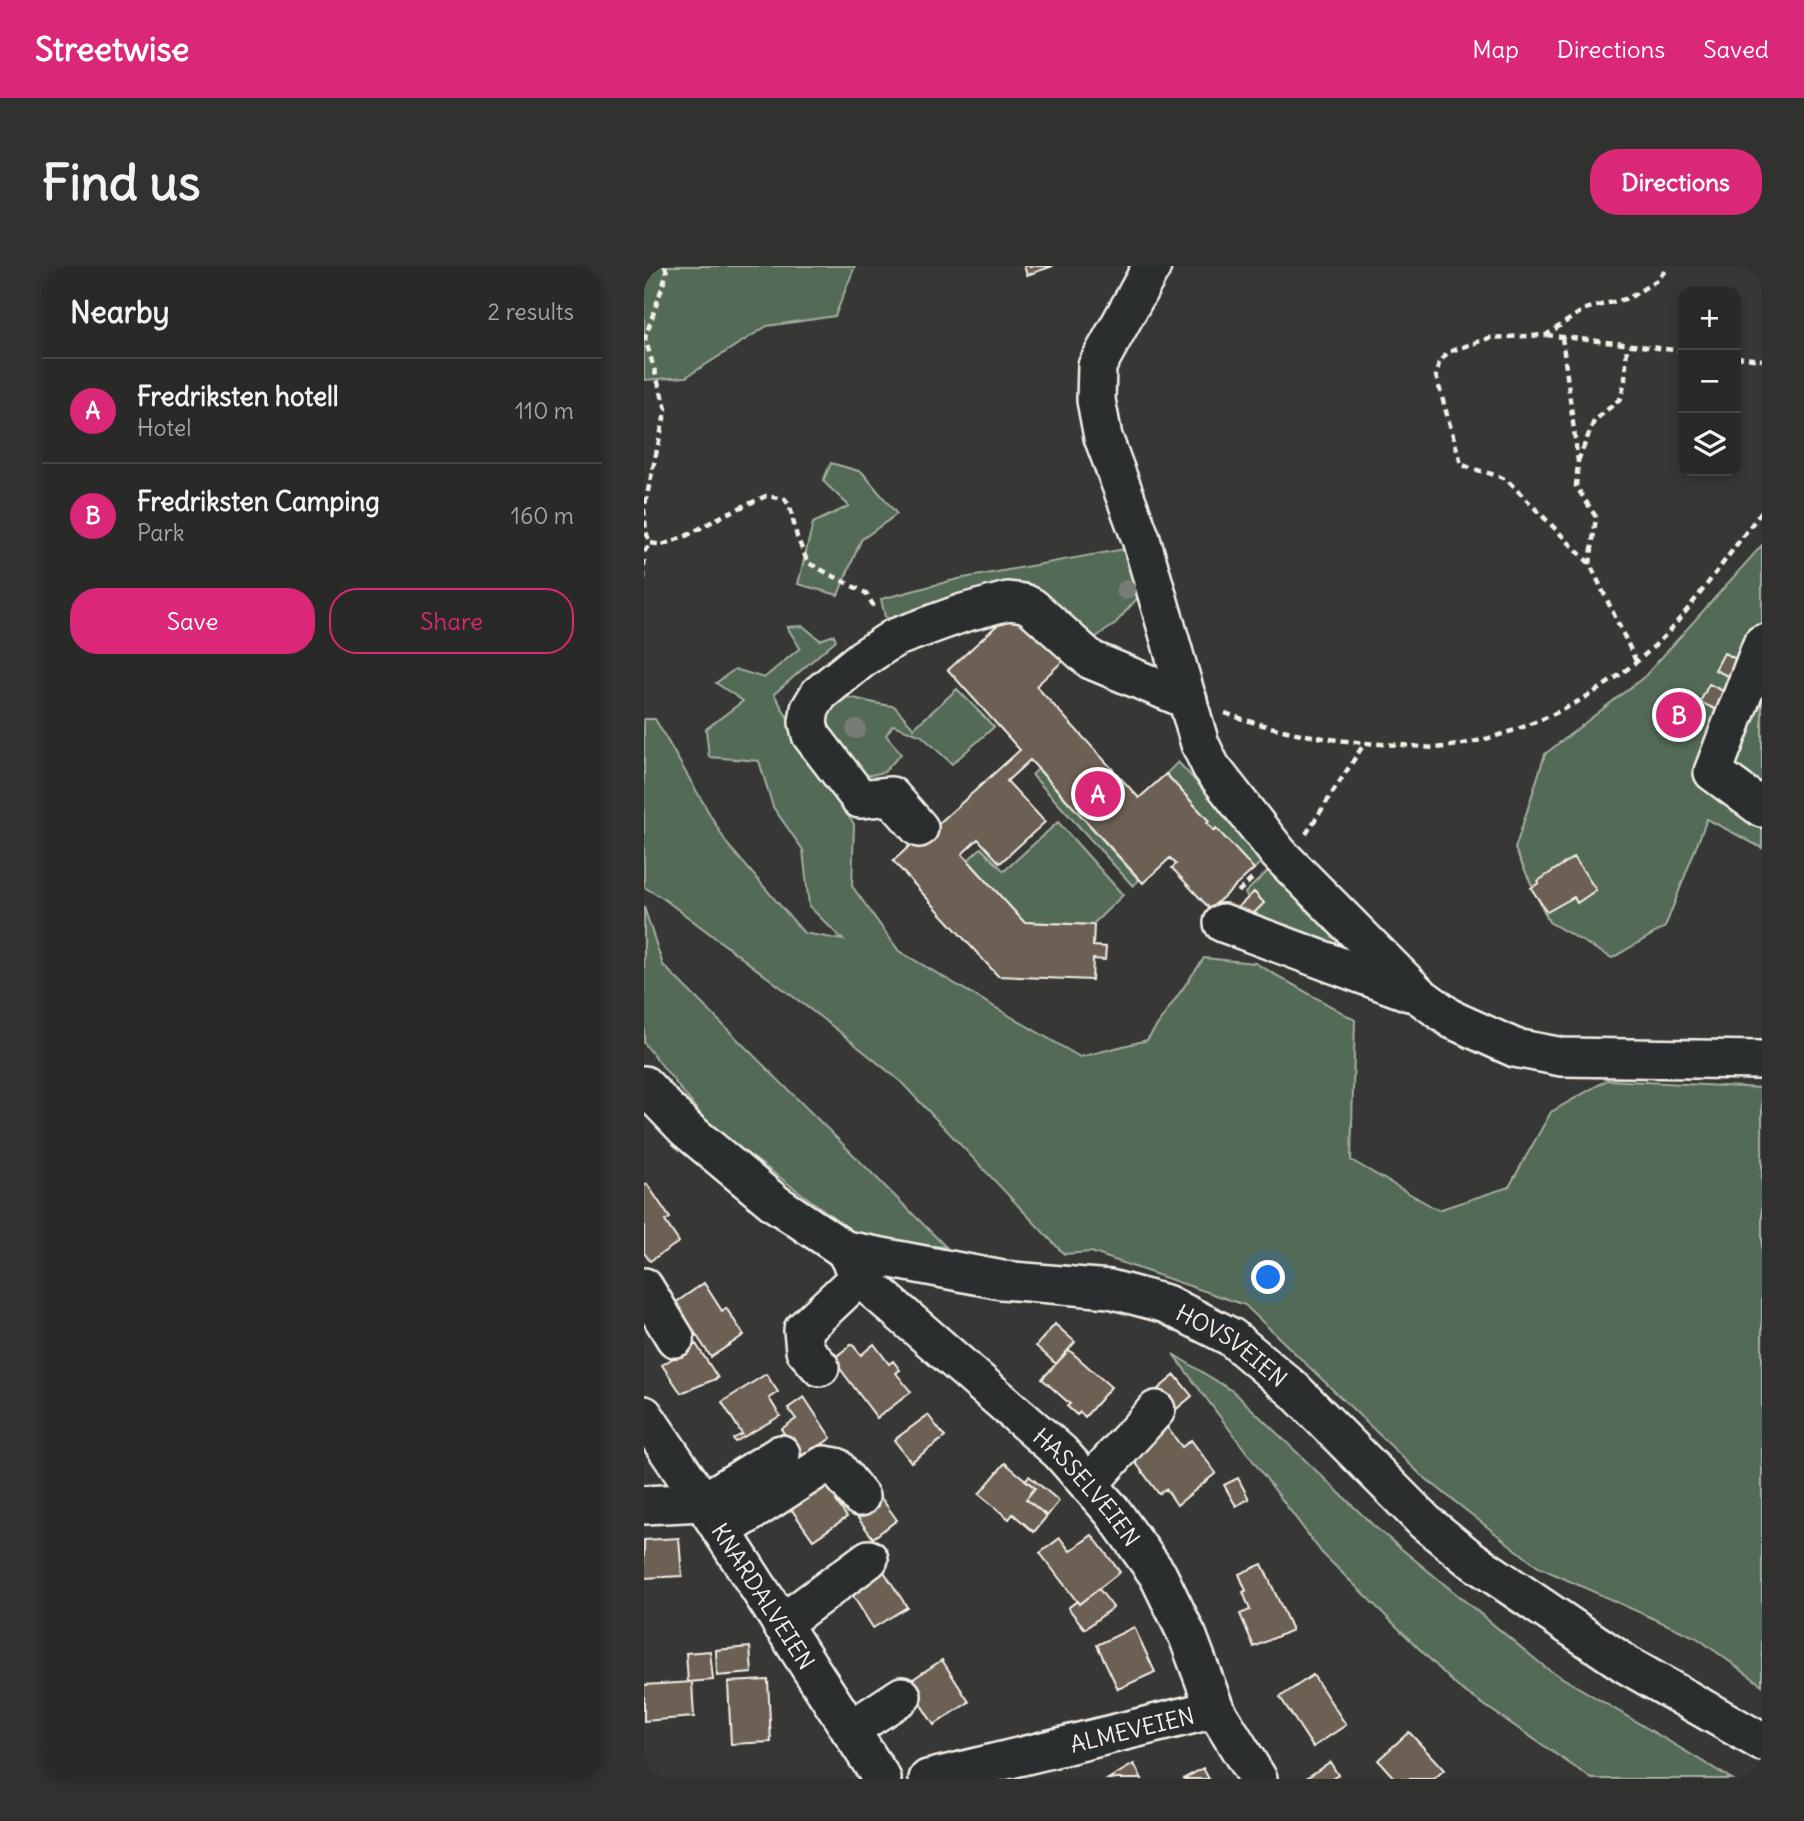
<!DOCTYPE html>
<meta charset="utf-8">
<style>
:root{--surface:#292928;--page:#313130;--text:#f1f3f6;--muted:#a5a6a8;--line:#454545;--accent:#db2777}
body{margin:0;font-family:Delius,sans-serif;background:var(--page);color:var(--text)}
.controls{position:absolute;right:21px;top:21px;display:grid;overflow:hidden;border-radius:14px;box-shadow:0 4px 10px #0003}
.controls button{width:63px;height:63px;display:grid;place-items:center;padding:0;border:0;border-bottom:2px solid var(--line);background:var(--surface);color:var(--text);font:35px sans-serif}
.you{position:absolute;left:625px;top:1012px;width:24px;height:24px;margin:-18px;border:5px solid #fff;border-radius:50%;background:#1a73e8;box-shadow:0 0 0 10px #1a73e833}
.badge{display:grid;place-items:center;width:46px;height:46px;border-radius:50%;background:var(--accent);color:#fff;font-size:23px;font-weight:700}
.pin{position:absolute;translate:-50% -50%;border:4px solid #fff;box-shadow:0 2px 7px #0006}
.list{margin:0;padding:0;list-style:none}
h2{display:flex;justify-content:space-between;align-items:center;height:91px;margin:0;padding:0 28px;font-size:30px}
h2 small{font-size:23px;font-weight:400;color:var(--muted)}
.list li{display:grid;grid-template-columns:46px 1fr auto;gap:21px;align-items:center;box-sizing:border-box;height:105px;padding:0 28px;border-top:2px solid var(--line)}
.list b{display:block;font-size:26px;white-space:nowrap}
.list p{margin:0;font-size:23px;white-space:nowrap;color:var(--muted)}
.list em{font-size:23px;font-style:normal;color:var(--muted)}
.actions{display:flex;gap:14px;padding:21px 28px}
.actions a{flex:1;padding:16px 0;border:2px solid var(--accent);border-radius:28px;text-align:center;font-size:24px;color:var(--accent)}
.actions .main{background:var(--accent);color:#fff}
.icon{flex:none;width:38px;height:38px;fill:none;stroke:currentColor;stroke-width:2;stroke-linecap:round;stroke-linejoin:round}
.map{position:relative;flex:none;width:1118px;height:1513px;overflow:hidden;border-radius:28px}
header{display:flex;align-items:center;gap:42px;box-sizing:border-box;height:98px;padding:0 35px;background:var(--accent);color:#fff}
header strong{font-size:33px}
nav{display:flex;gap:38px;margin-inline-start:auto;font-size:24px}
.intro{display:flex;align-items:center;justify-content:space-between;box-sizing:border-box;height:168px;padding:0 42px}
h1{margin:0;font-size:49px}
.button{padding:18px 32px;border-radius:28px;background:var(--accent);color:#fff;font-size:24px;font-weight:700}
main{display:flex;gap:42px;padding:0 42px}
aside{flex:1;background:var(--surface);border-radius:28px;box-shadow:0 4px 10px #0003}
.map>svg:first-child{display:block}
.green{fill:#536a57;stroke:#a4aea0;stroke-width:2}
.building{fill:#6c5f53;stroke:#f4f1e8;stroke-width:2}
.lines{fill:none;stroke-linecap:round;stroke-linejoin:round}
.minor-casing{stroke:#f4f1e8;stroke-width:42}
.path{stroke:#f4f1e8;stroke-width:4.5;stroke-dasharray:7 5;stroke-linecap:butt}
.minor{stroke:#2a2d2e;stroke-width:37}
.tree{fill:#777c74}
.labels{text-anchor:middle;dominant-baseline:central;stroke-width:5;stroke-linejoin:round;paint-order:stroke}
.street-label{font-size:23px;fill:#f4f1e8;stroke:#2a2d2e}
</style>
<header>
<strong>Streetwise</strong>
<nav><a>Map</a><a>Directions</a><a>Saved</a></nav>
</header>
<div class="intro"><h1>Find us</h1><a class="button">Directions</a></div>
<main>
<aside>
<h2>Nearby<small>2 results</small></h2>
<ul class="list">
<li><span class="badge">A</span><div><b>Fredriksten hotell</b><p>Hotel</p></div><em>110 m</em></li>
<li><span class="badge">B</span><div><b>Fredriksten Camping</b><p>Park</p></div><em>160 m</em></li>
</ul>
<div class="actions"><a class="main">Save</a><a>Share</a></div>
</aside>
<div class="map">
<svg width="1118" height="1513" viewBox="0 0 1118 1513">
<rect width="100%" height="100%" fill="#373735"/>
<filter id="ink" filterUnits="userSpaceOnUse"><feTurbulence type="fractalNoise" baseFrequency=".0143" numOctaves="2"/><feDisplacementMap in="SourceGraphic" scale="14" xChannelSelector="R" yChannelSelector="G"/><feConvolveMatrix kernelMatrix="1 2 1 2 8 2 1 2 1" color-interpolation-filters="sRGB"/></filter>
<g filter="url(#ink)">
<path class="green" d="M0 0H211L191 50 123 60 42 111 0 114Z
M187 197 218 206 253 248 217 274 194 329 154 318 169 257 205 240 179 215Z
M1118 279V582L1063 553 1021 661 968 692 905 656 871 583 901 488 1001 410Z
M486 282 503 321 470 359 440 379 392 327 247 355 241 351 237 333 314 313Z
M159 360 176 374 190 369 192 374 130 428 191 533 210 558 208 620 255 685 436 791 503 774 560 692 611 697 711 754 707 894 794 944 865 921 907 846 963 814 1118 822V1419L1053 1372 894 1301 776 1208 601 1039 447 986 420 988 256 815 192 763 20 633 0 621V453H11L83 578 160 667 199 674 165 640 159 584 129 541 115 495 65 491 62 463 99 435 72 417 91 403 120 412 156 382 143 361Z
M313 423 350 461 308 498 278 470 249 459 242 469 257 488 240 506 222 510 203 501 178 450 197 430C215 432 232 439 250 440L270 462Z
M534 496 622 591 610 603 572 563 570 565 563 557 565 555 522 508Z
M394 503 495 614 489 620 388 509Z
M414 556 479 629 448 659 380 656 324 594 337 582 360 605Z
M629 600 727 696 607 649 620 637 610 626 604 632 601 627Z
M0 641 19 699 302 981 219 973 66 860 0 777Z
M529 1088 590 1126 731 1261 902 1402 1088 1513H948L814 1421 678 1287Z"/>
<path class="building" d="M380 0H409L383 9Z
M373 341 420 394 392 420 495 532 522 508 565 555 563 557 570 565 572 562 610 603 566 643 528 602 532 598 526 592 499 617 386 494 363 515 401 556 356 597 334 573 318 588 380 656 450 659 449 680 462 681 461 694 449 693 448 714 354 710 249 595 291 557 293 559 376 484 304 404Z
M1080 387 1096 395 1088 412 1071 404Z
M1065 418 1081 426 1073 444 1056 436Z
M930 591 952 624 933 637 930 631 903 646 887 622 895 617 894 615Z
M610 626 620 637 607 650 590 645Z
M3 918 26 952 21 955 35 976 6 995 0 987V920Z
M60 1017 78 1045 82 1042 100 1069 67 1091 31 1037Z
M411 1058 431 1076 412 1098 392 1080Z
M52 1078 74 1112 37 1127 18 1099Z
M208 1078 217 1089 230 1078 245 1098 249 1095 256 1104 252 1107 267 1126 233 1152 189 1093Z
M425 1084 467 1121 441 1151 436 1146 433 1149 423 1140 426 1138 398 1113Z
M122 1108 134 1126 125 1132 136 1150 91 1176 89 1173 98 1168 78 1136Z
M531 1109 548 1130 524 1150 507 1129Z
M160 1131 187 1172 158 1192 137 1163 152 1153 144 1142Z
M284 1149 301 1171 267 1196 250 1174Z
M522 1160 538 1181 547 1174 572 1207 533 1239 522 1223 515 1228 486 1189Z
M361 1197 391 1222 382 1233 403 1250 390 1266 369 1248 365 1253 335 1228Z
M187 1208 201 1229 192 1235 203 1251 169 1274 143 1237Z
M385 1210 415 1235 403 1250 382 1233 391 1222 381 1214Z
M594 1212 605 1233 592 1240 580 1219Z
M235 1229 253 1254 229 1272 210 1247Z
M448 1269 476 1306 435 1338 396 1287 416 1272 426 1285Z
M35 1272 38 1310 0 1312V1274Z
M618 1298 648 1364 610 1381 596 1348 606 1344 599 1326 602 1325 595 1308Z
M237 1301 263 1341 229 1362 204 1322Z
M455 1323 469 1341 441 1363 424 1342 433 1335 435 1338Z
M490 1361 511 1406 474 1423 453 1379Z
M106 1381 108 1407 73 1410 72 1384Z
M66 1385 69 1414 44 1416 42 1387Z
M298 1394 325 1436 290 1459 263 1417Z
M669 1409 702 1459 669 1481 636 1431Z
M124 1414 127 1476 87 1478 84 1416Z
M48 1416 50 1451 0 1455V1419Z
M765 1466 800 1504 790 1513H751L734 1494Z
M686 1496 694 1509 688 1513H661Z
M490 1498 498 1513H464Z
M559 1502 565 1513H539Z"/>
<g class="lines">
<defs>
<g id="minor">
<path d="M508 0 453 100 452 134 459 171 497 273 556 478 567 501 635 588 776 730 809 754 871 782 918 791 1118 794"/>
<path d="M1118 378 1069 506 1118 542"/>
<path d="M275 562 247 530 216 533 167 469 164 456 166 443 175 428 218 393 250 372 319 347 364 335 380 337 388 341 447 394 544 434"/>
<path d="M579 657 765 726"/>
<path id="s1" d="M0 819 42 863 131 937 201 984 358 1014 466 1023 522 1038 587 1071 650 1124 781 1256 825 1292 983 1399 1118 1476"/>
<path id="s2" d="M201 984 215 1011 416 1186 468 1245 514 1309 544 1371 571 1443 614 1513"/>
<path d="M0 1021 31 1072"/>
<path d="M176 1101 161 1084 159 1064 215 1011"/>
<path id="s3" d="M0 1149 59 1236 238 1513"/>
<path d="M445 1218 512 1144"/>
<path d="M0 1239 59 1236 137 1188"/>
<path d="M78 1265 180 1199 192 1201 216 1231"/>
<path d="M137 1358 225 1293"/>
<path d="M206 1464 258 1430"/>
<path id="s4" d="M284 1513 571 1443"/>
</g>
</defs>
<use href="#minor" class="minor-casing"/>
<path class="path" d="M21 0 23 7 1 72 22 143 0 243 2 266 6 277 18 279 42 270 82 248 122 230 141 233 146 241 153 271 164 297 222 327 232 344
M902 69 1039 85
M918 71 934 196 932 220 952 251 946 298
M1092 91 1118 94
M934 195 950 155 977 132 981 114 983 79
M0 286 6 277
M0 294V313
M992 395 946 298 864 215C850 206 832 206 817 198L792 110 795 97 804 86 845 72 902 69 941 43 985 32 1013 14 1020 6 1021 0
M581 447C640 468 696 477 758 479 771 480 787 483 800 481 881 471 972 424 1027 363 1059 326 1088 284 1118 245
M662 568 720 478
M594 626 611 610"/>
<use href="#minor" class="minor"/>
</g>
<g class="tree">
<circle cx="482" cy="324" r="10"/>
<circle cx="212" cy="463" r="10"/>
</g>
</g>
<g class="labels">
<g class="street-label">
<text stroke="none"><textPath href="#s1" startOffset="665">HOVSVEIEN</textPath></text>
<text stroke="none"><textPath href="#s2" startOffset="341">HASSELVEIEN</textPath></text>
<text stroke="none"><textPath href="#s3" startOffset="217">KNARDALVEIEN</textPath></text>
<text stroke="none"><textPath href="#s4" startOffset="210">ALMEVEIEN</textPath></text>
</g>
</g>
</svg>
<div class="controls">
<button>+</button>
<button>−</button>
<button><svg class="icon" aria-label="layers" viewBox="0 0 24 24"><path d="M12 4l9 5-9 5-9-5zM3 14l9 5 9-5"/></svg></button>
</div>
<div class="you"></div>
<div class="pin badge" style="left:454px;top:528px">A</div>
<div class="pin badge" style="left:1035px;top:449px">B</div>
</div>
</main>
